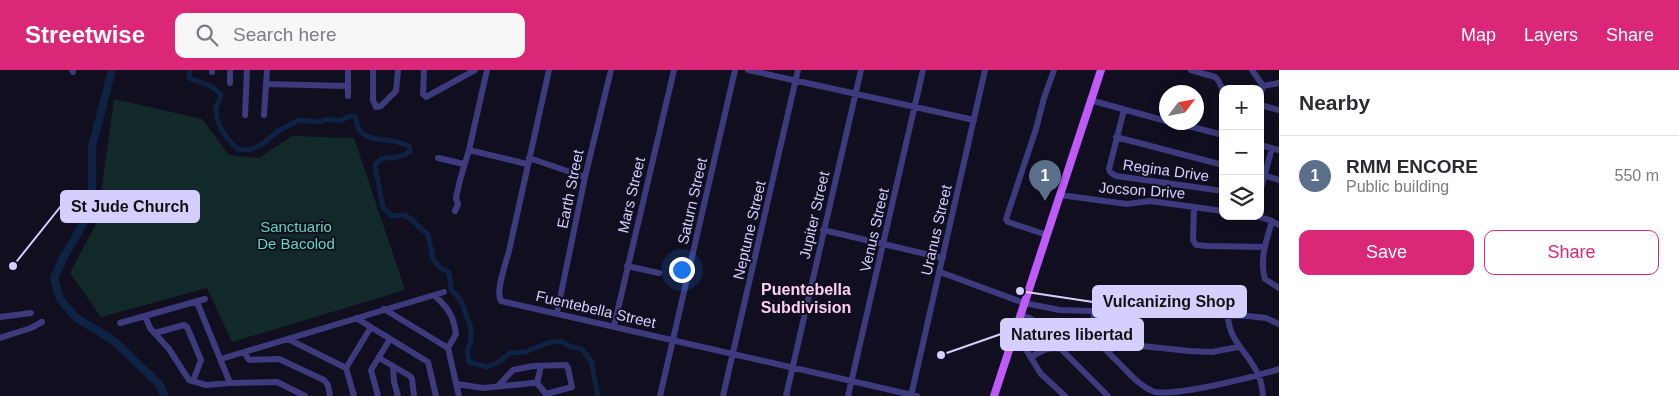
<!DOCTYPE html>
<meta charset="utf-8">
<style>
:root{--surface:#fff;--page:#f7f7f7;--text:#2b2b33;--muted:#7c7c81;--line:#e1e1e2;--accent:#db2777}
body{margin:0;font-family:Helvetica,sans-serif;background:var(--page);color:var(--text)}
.controls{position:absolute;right:15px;top:15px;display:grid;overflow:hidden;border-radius:10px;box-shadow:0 2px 12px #0003}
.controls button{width:45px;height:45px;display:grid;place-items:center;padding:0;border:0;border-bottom:1px solid var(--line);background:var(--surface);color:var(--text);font:25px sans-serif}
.compass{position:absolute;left:1159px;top:15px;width:45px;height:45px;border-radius:50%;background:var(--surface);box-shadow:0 2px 12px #0003;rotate:58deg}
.you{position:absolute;left:681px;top:199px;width:18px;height:18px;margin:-12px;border:4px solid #fff;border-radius:50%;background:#1a73e8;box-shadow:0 0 0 8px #1a73e833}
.badge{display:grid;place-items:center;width:32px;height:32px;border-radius:50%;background:var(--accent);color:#fff;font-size:16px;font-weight:700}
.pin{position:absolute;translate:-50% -41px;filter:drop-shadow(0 1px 2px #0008)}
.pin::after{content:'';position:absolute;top:26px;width:18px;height:15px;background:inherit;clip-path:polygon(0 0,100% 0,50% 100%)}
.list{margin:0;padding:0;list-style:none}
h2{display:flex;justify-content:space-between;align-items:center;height:65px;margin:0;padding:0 20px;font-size:21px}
h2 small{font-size:16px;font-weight:400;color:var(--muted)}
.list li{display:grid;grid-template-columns:32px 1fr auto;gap:15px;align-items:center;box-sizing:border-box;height:80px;padding:0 20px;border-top:1px solid var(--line)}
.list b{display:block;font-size:19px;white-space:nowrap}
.list p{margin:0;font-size:16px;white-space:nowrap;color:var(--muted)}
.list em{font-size:16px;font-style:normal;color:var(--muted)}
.actions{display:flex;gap:10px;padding:15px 20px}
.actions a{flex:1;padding:11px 0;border:1px solid var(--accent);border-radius:10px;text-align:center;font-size:18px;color:var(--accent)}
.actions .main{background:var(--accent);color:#fff}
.icon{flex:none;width:28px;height:28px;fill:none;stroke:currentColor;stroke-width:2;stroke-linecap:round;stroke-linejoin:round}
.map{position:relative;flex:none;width:1279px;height:326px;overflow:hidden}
header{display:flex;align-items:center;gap:30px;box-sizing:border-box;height:70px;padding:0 25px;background:var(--accent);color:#fff}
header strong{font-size:24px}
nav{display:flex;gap:28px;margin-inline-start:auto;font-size:18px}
.search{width:350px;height:45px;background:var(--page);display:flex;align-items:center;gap:12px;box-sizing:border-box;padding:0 18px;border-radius:10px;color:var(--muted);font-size:19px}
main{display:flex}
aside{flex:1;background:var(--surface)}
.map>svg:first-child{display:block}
.green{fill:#112a29}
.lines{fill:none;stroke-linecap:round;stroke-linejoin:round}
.canal{stroke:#0e2344;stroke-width:5}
.river{stroke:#0e2344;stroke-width:8}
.minor{stroke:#3d3b7d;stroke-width:6}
.major{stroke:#bd5bf8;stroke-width:8}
.labels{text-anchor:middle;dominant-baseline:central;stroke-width:4;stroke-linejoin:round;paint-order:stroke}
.street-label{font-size:15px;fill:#d4cffd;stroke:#110e20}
.park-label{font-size:15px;fill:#5fd9bb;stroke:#110e20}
.neighbourhood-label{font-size:16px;font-weight:bold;fill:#fdd1ed;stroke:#110e20}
.leader{fill:none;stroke:#d4cffd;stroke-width:2}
.callout-dot{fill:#d4cffd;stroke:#110e20;stroke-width:2}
.callout{fill:#d4cffd;stroke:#d4cffd;stroke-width:2}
.callout-label{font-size:16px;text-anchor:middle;font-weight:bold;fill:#111}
</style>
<header>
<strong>Streetwise</strong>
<div class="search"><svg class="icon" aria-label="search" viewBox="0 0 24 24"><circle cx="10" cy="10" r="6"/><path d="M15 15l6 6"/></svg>Search here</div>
<nav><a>Map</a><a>Layers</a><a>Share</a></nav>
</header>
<main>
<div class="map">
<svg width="1279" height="326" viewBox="0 0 1279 326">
<rect width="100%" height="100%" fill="#110e20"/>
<path class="green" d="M114 29 202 49 229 85 259 88 292 66 354 68 405 220 232 272 207 218 101 247 70 203 97 152Z"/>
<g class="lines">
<path class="canal" d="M190 0 189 8C202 14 211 13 221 25 220 30 216 35 216 40 215 54 229 72 239 80L252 79 261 75 278 61 299 50 319 52 328 49 339 51 351 46H355C357 51 357 57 360 61 369 71 383 69 394 71 399 72 404 75 409 76L410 81C402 88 392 87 381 89L375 95 383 138 392 146 404 145 411 149 428 165 433 189 440 198 449 202 451 219 461 231 471 258V271L467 281 469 292 487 297 497 293 510 283 525 282 548 273 561 271 571 277 582 279 591 291 598 326"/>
<path class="river" d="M112 0 92 77V123L86 149 63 188 54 208 60 229 75 247 114 271 159 314 165 326"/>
<path class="minor" d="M72 0 73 2
M348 0V26
M373 0V30L376 37 381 36 396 21 398 0
M424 0 423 24 426 27 475 0
M549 0 509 181C506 193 495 221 501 231L917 326
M748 0 974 50
M1191 0 1215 7 1218 10 1223 20
M1252 0 1263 16
M212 2V0
M230 13V0
M266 14 347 16
M1260 25 1263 16 1279 13
M1090 30 1166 51
M1260 35 1279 40
M1124 40 1109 99 1110 102 1116 106 1223 121
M245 45 247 0
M264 45 267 0
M1173 52 1223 65
M1116 67 1223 95
M1260 75 1279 80
M469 80 527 94
M438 88 464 94
M529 88 585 107
M1260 104 1279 110
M1260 122 1272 78
M1060 125 1127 134 1150 131 1223 141
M1194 137 1193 170 1196 175 1208 176 1264 177
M455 141 458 134 456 128 460 110 469 80 487 0
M1257 146 1272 151 1279 155
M1272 151C1267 169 1259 190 1265 209L1279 218
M823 160 943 188
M1047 165 1008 152 1006 149 1036 59 1044 28 1054 0
M627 196 659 203
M940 202 1024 233 1060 240 1248 246 1266 248 1279 254
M434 225C448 238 453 244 456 264L448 278
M197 232 230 313
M384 239 448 278 459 326
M1094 242C1092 269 1098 273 1117 291 1128 302 1140 317 1155 322 1177 326 1255 307 1279 299
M557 243 585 107 611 0
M1020 245 1030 248 1052 266
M1228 245C1228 272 1251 284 1259 307 1262 313 1262 320 1263 326
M145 246 150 258 169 279 189 310 206 315 230 313 277 312 305 326
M0 247 31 243
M356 248 428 292 436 326
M120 253 205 229
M614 256 674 0
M1015 262 1041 304 1065 326
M155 263 184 255 187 257 201 290 193 311
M0 268 31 258 42 252
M288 269 346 298 354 326
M244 282 249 290 279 289 324 310 328 315 330 326
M1108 282 1118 274H1122L1190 281 1212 282 1238 277
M1031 287C1041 281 1049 276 1061 279L1108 326
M379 288 410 306 412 309 414 326
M221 289 444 222
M393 296 394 312 398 326
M346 298 371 257
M537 313 541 296
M457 314 483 318 533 313H537L546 324V326
M498 316 513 300 533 296 566 295 568 298 572 317 546 324
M378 326 371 300 390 269
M660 326 735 0
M723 326 798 0
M786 326 861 0
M848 326 923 0
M911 326 985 0"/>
<path class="major" d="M994 326 1101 0"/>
</g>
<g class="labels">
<g class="street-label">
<text transform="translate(1166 100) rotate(8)">Regina Drive</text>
<text transform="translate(570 119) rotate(-78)">Earth Street</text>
<text transform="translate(1142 120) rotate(4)">Jocson Drive</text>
<text transform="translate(631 125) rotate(-77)">Mars Street</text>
<text transform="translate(692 131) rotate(-77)">Saturn Street</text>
<text transform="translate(814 145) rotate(-77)">Jupiter Street</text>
<text transform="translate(749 160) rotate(-77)">Neptune Street</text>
<text transform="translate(874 160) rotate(-77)">Venus Street</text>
<text transform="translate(936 160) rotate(-77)">Uranus Street</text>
<text transform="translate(596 239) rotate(13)">Fuentebella Street</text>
</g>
<g class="park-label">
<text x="296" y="156">Sanctuario<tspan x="296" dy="17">De Bacolod</tspan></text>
</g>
<g class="neighbourhood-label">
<text x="806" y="219">Puentebella<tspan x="806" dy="18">Subdivision</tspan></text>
</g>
</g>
<path class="leader" d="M13 196L61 136M1020 221L1093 232M941 285L1001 264"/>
<g class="callout-dot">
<circle cx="13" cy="196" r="5"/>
<circle cx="1020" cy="221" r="5"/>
<circle cx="941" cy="285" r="5"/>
</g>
<g class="callout">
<rect x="61" y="121" width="138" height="31" rx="5"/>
<rect x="1093" y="216" width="153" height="31" rx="5"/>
<rect x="1001" y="249" width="142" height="31" rx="5"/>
</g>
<g class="callout-label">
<text x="130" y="142">St Jude Church</text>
<text x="1169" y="237">Vulcanizing Shop</text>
<text x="1072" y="270">Natures libertad</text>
</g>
</svg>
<div class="controls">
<button>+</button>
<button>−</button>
<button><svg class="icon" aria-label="layers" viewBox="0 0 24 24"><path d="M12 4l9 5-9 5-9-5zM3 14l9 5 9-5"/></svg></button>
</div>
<svg class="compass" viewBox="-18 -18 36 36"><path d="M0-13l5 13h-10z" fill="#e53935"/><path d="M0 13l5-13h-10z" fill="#7c7c81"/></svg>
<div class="you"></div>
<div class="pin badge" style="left:1045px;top:131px;background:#5c6f8a">1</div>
</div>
<aside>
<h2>Nearby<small></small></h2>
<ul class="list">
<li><span class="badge" style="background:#5c6f8a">1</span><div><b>RMM ENCORE</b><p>Public building</p></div><em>550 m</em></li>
</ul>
<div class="actions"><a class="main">Save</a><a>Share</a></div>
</aside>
</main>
